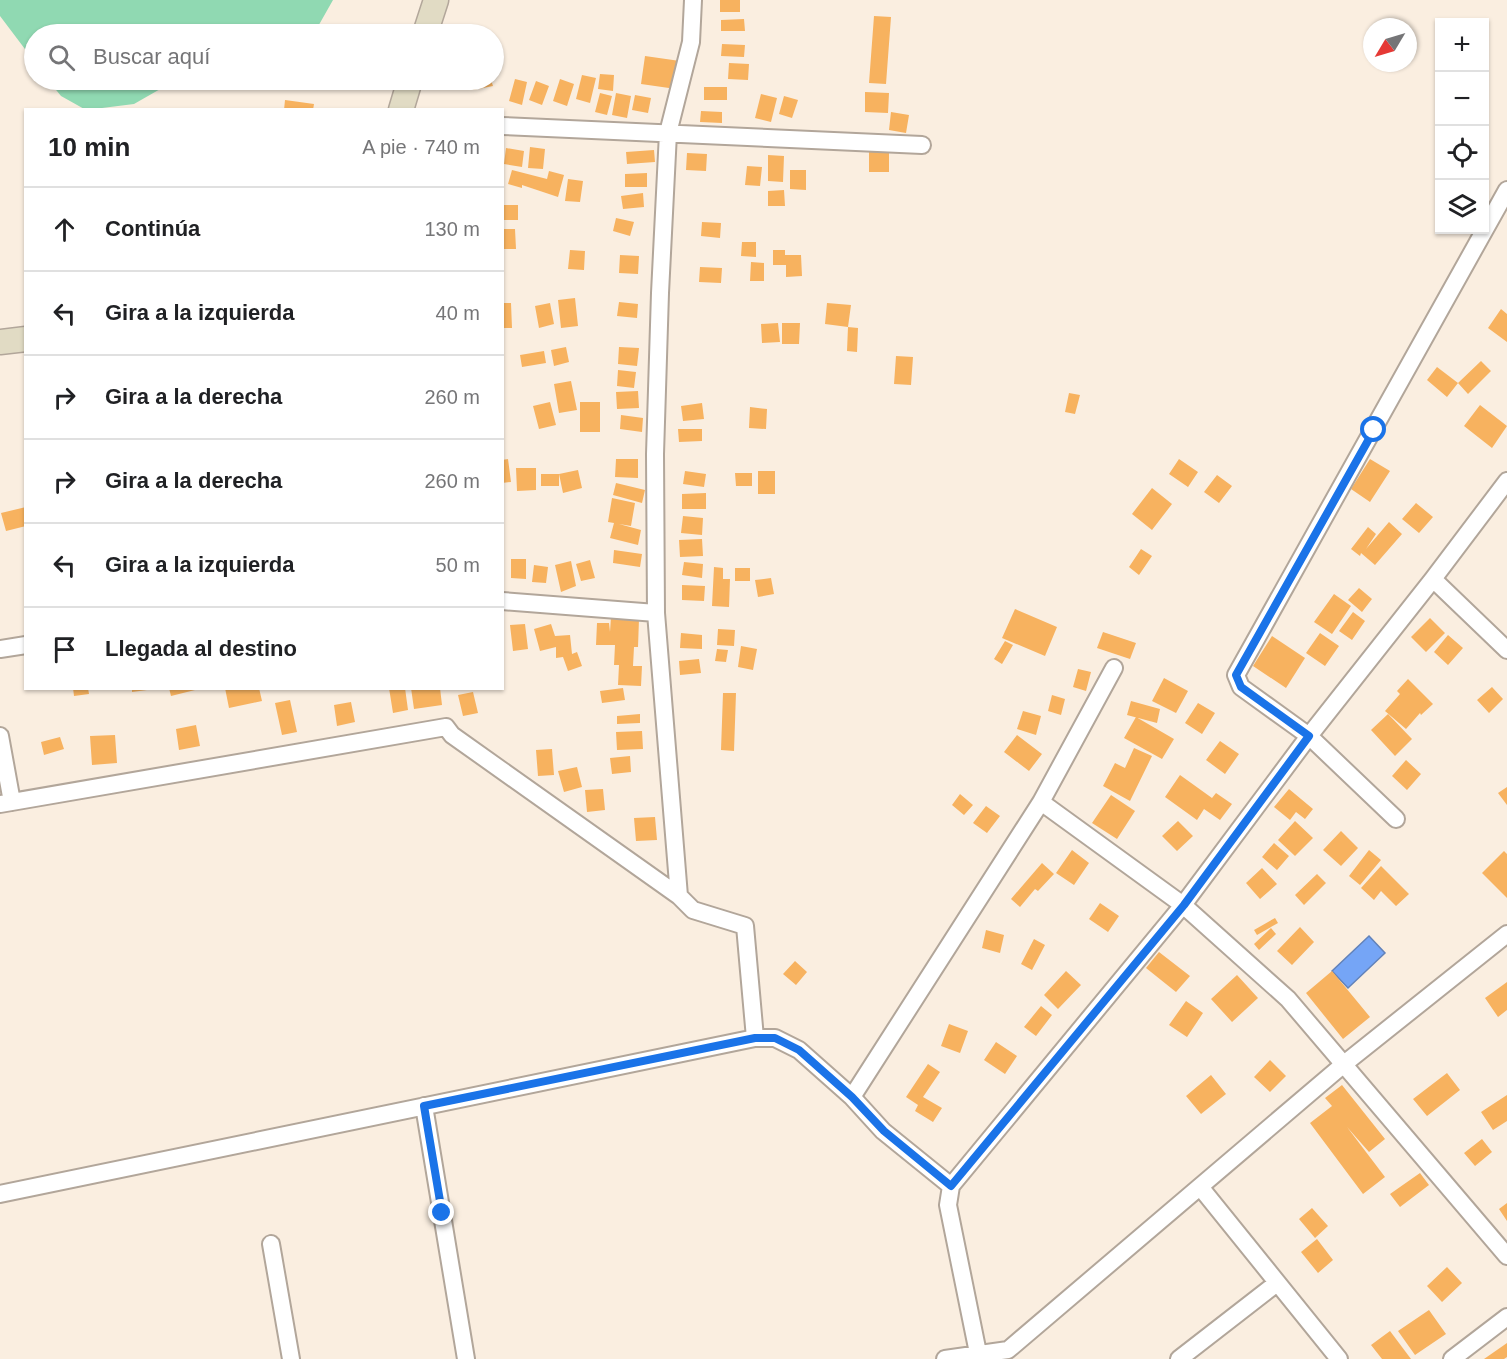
<!DOCTYPE html>
<html lang="es">
<meta charset="utf-8">
<style>
:root{--surface:#fff;--page:#f2f2f2;--text:#202124;--muted:#757577;--line:#e0e0e0}
body{margin:0;font-family:Helvetica,sans-serif;background:var(--page);color:var(--text)}
.controls{position:absolute;right:18px;top:18px;display:grid;overflow:hidden;border-radius:0px;box-shadow:0 2px 4px #0004}
.controls button{width:54px;height:54px;display:grid;place-items:center;padding:0;border:0;border-bottom:2px solid var(--line);background:var(--surface);color:var(--text);font:30px sans-serif}
.compass{position:absolute;left:1363px;top:18px;width:54px;height:54px;border-radius:50%;background:var(--surface);box-shadow:0 2px 4px #0004;rotate:232deg}
.stop{position:absolute;width:18px;height:18px;margin:-14px;border:4px solid #1a73e8;border-radius:50%;background:#fff}
.stop.end{background:#1a73e8;border-color:#fff;box-shadow:0 2px 6px #0008}
.list{margin:0;padding:0;list-style:none}
h2{display:flex;justify-content:space-between;align-items:center;height:78px;margin:0;padding:0 24px;font-size:26px}
h2 small{font-size:20px;font-weight:400;color:var(--muted)}
.list li{display:grid;grid-template-columns:39px 1fr auto;gap:18px;align-items:center;box-sizing:border-box;height:84px;padding:0 24px;border-top:2px solid var(--line)}
.list b{display:block;font-size:22px;white-space:nowrap}
.list em{font-size:20px;font-style:normal;color:var(--muted)}
.icon{flex:none;width:33px;height:33px;fill:none;stroke:currentColor;stroke-width:2;stroke-linecap:round;stroke-linejoin:round}
.map{position:relative;flex:none;width:1507px;height:1359px;overflow:hidden}
.search{position:absolute;background:var(--surface);box-shadow:0 2px 4px #0004;left:24px;top:24px;width:480px;height:66px;display:flex;align-items:center;gap:15px;box-sizing:border-box;padding:0 21px;border-radius:33px;color:var(--muted);font-size:22px}
.panel{position:absolute;background:var(--surface);box-shadow:0 2px 4px #0004;left:24px;top:108px;width:480px;height:582px;border-radius:0px}
.map>svg:first-child{display:block}
.green{fill:#90d9b2}
.water{fill:#75a5f6;stroke:#6282b9;stroke-width:1.5}
.building{fill:#f7b25f}
.lines{fill:none;stroke-linecap:round;stroke-linejoin:round}
.minor-casing{stroke:#b2a69a;stroke-width:20}
.secondary-casing{stroke:#b2a69a;stroke-width:27}
.minor{stroke:#fff;stroke-width:16}
.secondary{stroke:#e1dbc4;stroke-width:24}
.route{stroke:#1a73e8;stroke-width:8}
</style>
<div class="map">
<svg width="1507" height="1359" viewBox="0 0 1507 1359">
<rect width="100%" height="100%" fill="#faeee0"/>
<path class="green" d="M0 0H333L316 30 310 34H34V61L0 16Z
M48 80H176L134 104 86 110 61 96Z"/>
<path class="water" d="M1369 936 1385 953 1348 988 1332 971Z"/>
<path class="building" d="M720 0H740V12H720Z
M874 16 891 17 886 84 869 83Z
M744 19 745 31H721V20Z
M722 44 745 45 744 57 721 56Z
M494 55H498V69H494Z
M645 56 680 61 676 89 641 84Z
M729 63 749 64 748 80 728 79Z
M600 74 614 75 613 91 598 89Z
M582 75 596 78 590 103 576 99Z
M515 79 527 82 522 105 509 101Z
M560 79 574 84 567 106 553 101Z
M471 80H491L493 86 473 90Z
M536 81 549 86 542 105 529 100Z
M704 87H727V100H704Z
M865 92 889 93 888 113 865 112Z
M600 93 612 96 607 115 595 112Z
M616 93 631 96 627 118 612 115Z
M761 94 777 98 771 122 755 118Z
M635 95 651 98 648 113 632 110Z
M784 96 798 100 792 118 779 114Z
M285 100 314 104 313 110H284Z
M701 111 722 112V123L700 122Z
M891 112 909 115 906 133 889 130Z
M530 147 545 149 543 169 528 168Z
M506 148 524 151 522 167 504 164Z
M654 150 655 162 627 164 626 152Z
M869 151H889V172H869Z
M687 153 707 154 706 171 686 170Z
M768 155 784 156 783 182 768 181Z
M747 166 762 167 760 186 745 185Z
M512 170 547 179 549 171 564 175 558 197 522 185V188L508 184Z
M790 170H806V190L790 189Z
M647 173V187H625V174Z
M568 179 583 181 580 202 565 201Z
M784 190 785 206H768V191Z
M643 193 644 207 623 209 621 196Z
M502 205H518V220H502Z
M616 218 634 222 630 236 613 231Z
M702 222 721 223 720 238 701 236Z
M502 229H515L516 249H502Z
M742 242H756V257L741 256Z
M570 250 585 251 584 270 568 269Z
M773 250H785V255H801L802 276 786 277V265H773Z
M620 255 639 256 638 274 619 273Z
M751 262 764 263V281H750Z
M700 267 722 268 721 283 699 282Z
M575 298 578 326 561 328 558 300Z
M619 302 638 304 637 318 617 316Z
M502 303H511L512 328H502Z
M550 303 554 324 539 328 535 306Z
M827 303 851 305 848 327 825 324Z
M1501 309 1507 314V342L1488 328Z
M778 323 780 342 762 343 761 324Z
M782 323H800L799 344H782Z
M848 327 858 328 857 352 847 351Z
M566 347 569 362 554 366 551 350Z
M619 347 639 348 637 366 618 364Z
M544 351 546 363 522 367 520 355Z
M896 356 913 357 911 385 894 384Z
M1481 361 1491 371 1468 394 1458 383Z
M1437 367 1458 383 1447 397 1427 380Z
M618 370 636 372 634 388 617 386Z
M571 381 577 410 559 413 554 384Z
M638 391 639 408 617 409 616 392Z
M1069 393 1080 395 1075 414 1065 412Z
M550 402 556 425 539 429 533 406Z
M580 402H600V432H580Z
M702 403 704 419 683 421 681 406Z
M1480 405 1507 426 1492 448 1464 426Z
M750 407 767 409 766 429 749 428Z
M621 415 643 418 642 432 620 429Z
M678 429H702V441L679 442Z
M508 459 511 482 502 483V460Z
M616 459H638V478L615 477Z
M1179 459 1198 472 1188 487 1169 474Z
M1370 459 1390 471 1370 502 1351 489Z
M516 468H536V490L517 491Z
M578 470 582 488 563 493 559 474Z
M685 471 706 474 704 487 683 484Z
M758 471H775V494H758Z
M735 473H752V486H736Z
M541 474H559V486H541Z
M1217 475 1232 486 1219 503 1204 492Z
M616 483 645 490 642 503 613 495Z
M1152 488 1172 504 1152 530 1132 514Z
M706 493V509H682V494Z
M612 498 635 503 631 526 619 524 641 530 638 545 610 538 614 523 608 522Z
M1416 503 1433 517 1419 533 1402 519Z
M26 507V526L6 531 1 513Z
M683 516 703 518 702 535 681 533Z
M1389 522 1402 534 1375 565 1361 553 1360 556 1351 549 1368 527 1376 534 1366 549Z
M702 539 703 556 680 557 679 540Z
M1141 549 1152 556 1139 575 1129 567Z
M614 550 642 554 640 567 613 563Z
M511 559H526V579L511 578Z
M590 560 595 578 581 581 576 564Z
M571 561 576 586 561 592 555 565Z
M684 562 703 564 702 578 682 575Z
M534 565 548 567 546 583 532 582Z
M714 567 723 568V579H730L729 607 712 606Z
M735 568H750V581H735Z
M771 578 774 594 758 597 755 580Z
M682 585 705 586 704 601 682 600Z
M1359 588 1372 599 1362 612 1348 600Z
M1334 594 1351 606 1332 634 1314 622Z
M1015 609 1057 627 1045 656 1002 638Z
M1353 612 1365 621 1352 640 1339 631Z
M611 617 639 619 638 647H634L633 666H642L641 686 618 685 619 665H614L615 645H596L597 623H609L610 632Z
M1430 618 1445 633 1426 652 1411 637Z
M525 624 528 649 513 651 510 625Z
M551 624 555 636 570 635 572 654 577 652 582 666 568 671 563 657 556 658V647L540 651 534 629Z
M718 629 735 630 734 646 717 645Z
M1103 632 1136 643 1130 659 1097 648Z
M681 633 702 635V649L680 648Z
M1320 633 1339 646 1325 666 1306 653Z
M1448 635 1463 648 1448 665 1434 652Z
M1272 636 1305 658 1286 688 1253 666Z
M1005 641 1013 645 1002 664 994 659Z
M741 646 757 649 753 670 738 667Z
M717 649 728 650 726 662 715 661Z
M699 659 701 673 680 675 679 661Z
M1078 669 1091 672 1086 691 1073 687Z
M1164 678 1188 691 1176 713 1152 701Z
M1408 679 1433 704 1421 715 1420 713 1406 729 1385 711 1400 694 1397 691Z
M1492 687 1503 699 1489 713 1477 700Z
M73 688H88L89 694 74 696Z
M132 688H147V690L132 692Z
M169 688H198L199 689 171 696Z
M225 688H259L262 701 229 708Z
M389 688H405L408 710 393 713Z
M411 688H440L442 705 414 709Z
M623 688 625 700 602 703 600 691Z
M473 692 478 713 463 716 458 695Z
M723 693H736L734 751 721 750Z
M1052 695 1065 699 1061 715 1048 711Z
M290 700 297 732 282 735 275 703Z
M1131 701 1160 709 1157 723 1127 715Z
M351 702 355 722 337 726 334 705Z
M1198 703 1215 713 1202 734 1185 723Z
M1023 711 1041 716 1036 735 1017 729Z
M640 714V723L617 724V716Z
M1388 714 1412 739 1395 756 1371 730Z
M1136 717 1174 739 1162 759 1124 738Z
M196 725 200 746 179 750 176 729Z
M642 731 643 749 617 750 616 732Z
M115 735 117 763 92 765 90 736Z
M1017 735 1042 754 1029 771 1004 752Z
M60 737 64 749 44 755 41 742Z
M1220 741 1239 754 1225 774 1206 760Z
M1134 748 1152 756 1130 801 1103 786 1115 763 1125 768Z
M552 749 554 775 538 776 536 750Z
M630 756 631 772 612 774 610 758Z
M1406 760 1421 774 1407 790 1392 776Z
M577 767 582 787 564 792 558 771Z
M1180 775 1212 798 1216 793 1232 804 1220 820 1204 809 1197 820 1165 797Z
M1507 787V805L1498 793Z
M603 789 605 810 587 812 585 790Z
M1289 789 1313 809 1305 819 1296 812 1290 820 1274 807Z
M960 794 973 805 964 815 952 805Z
M1111 795 1135 811 1117 839 1092 823Z
M986 806 1000 816 987 833 973 823Z
M655 817 657 840 636 841 634 818Z
M1178 821 1193 836 1177 851 1162 836Z
M1295 821 1313 838 1295 856 1278 840Z
M1341 831 1358 848 1341 866 1323 850Z
M1274 843 1289 856 1277 870 1262 857Z
M1072 850 1089 863 1074 885 1056 873Z
M1369 850 1381 860 1360 885 1349 876Z
M1504 851 1507 854V898L1482 873Z
M1042 863 1054 874 1038 891 1035 889 1020 907 1011 899Z
M1381 866 1409 894 1396 906 1381 891 1374 900 1361 888Z
M1262 868 1277 884 1260 899 1246 883Z
M1317 874 1326 883 1304 905 1295 895Z
M1100 903 1119 916 1108 932 1089 919Z
M1275 918 1278 923 1257 935 1254 930Z
M1300 927 1314 942 1292 965 1277 951Z
M1271 928 1276 934 1259 950 1254 944Z
M986 930 1004 935 1000 953 982 948Z
M1034 939 1045 945 1032 970 1021 964Z
M1159 952 1190 976 1176 992 1146 968Z
M795 961 807 972 796 985 783 974Z
M1066 971 1081 985 1058 1009 1044 995Z
M1332 971 1370 1017 1343 1039 1306 993Z
M1237 975 1258 998 1232 1022 1211 999Z
M1507 982V1010L1498 1017 1485 998Z
M1186 1001 1203 1013 1187 1037 1169 1025Z
M1041 1006 1052 1015 1036 1036 1024 1027Z
M949 1024 968 1031 960 1053 941 1046Z
M996 1042 1017 1056 1005 1074 984 1060Z
M1270 1060 1286 1076 1270 1092 1254 1077Z
M928 1064 940 1072 923 1097 942 1108 933 1122 915 1111 918 1105 906 1097Z
M1447 1073 1460 1090 1427 1116 1413 1099Z
M1211 1075 1226 1094 1201 1114 1186 1096Z
M1342 1085 1385 1139 1369 1152 1347 1127 1385 1177 1363 1194 1310 1123 1332 1106 1325 1098Z
M1507 1095V1121L1493 1130 1481 1112Z
M1482 1139 1492 1152 1475 1166 1464 1153Z
M1420 1173 1429 1185 1400 1207 1390 1194Z
M1507 1203V1221L1499 1209Z
M1312 1208 1328 1226 1315 1238 1299 1219Z
M1317 1239 1333 1260 1318 1273 1301 1252Z
M1447 1267 1462 1283 1442 1302 1427 1286Z
M1429 1310 1446 1334 1415 1355 1398 1331Z
M1390 1331 1411 1359H1382L1371 1345Z
M1507 1343V1357L1504 1359H1484Z"/>
<g class="lines">
<defs>
<path id="minor" d="M502 126 922 145
M1433 579 1507 650
M502 601 656 613
M0 649 26 645
M0 736 12 802
M1041 802 1183 905 1288 999 1507 1256
M0 804 446 727 452 735 679 896 693 910 745 926 755 1038
M1396 819 1309 736 1241 687 1236 675 1507 190
M679 896 656 613 655 454 660 293 668 133 691 42 693 0
M852 1097 1041 802 1114 668
M424 1106 466 1359
M1201 1188 1339 1359
M0 1194 755 1038H775L799 1050 852 1097 883 1131 951 1186
M271 1244 291 1359
M978 1353 948 1205 951 1186 1183 905 1309 736 1433 579 1507 481
M945 1359 1008 1350 1344 1064 1507 934
M1179 1359 1277 1283
M1452 1359 1507 1317"/>
<path id="secondary" d="M425 34 436 0
M401 110 410 80
M0 342 26 339"/>
</defs>
<use href="#minor" class="minor-casing"/>
<use href="#secondary" class="secondary-casing"/>
<use href="#minor" class="minor"/>
<use href="#secondary" class="secondary"/>
</g>
<g class="lines">
<path class="route" d="M442 1213 424 1106 755 1038H775L799 1050 852 1097 884 1131 951 1186 1184 905 1309 736 1241 687 1236 675 1374 430"/>
</g>
</svg>
<div class="controls">
<button>+</button>
<button>−</button>
<button><svg class="icon" aria-label="locate" viewBox="0 0 24 24"><circle cx="12" cy="12" r="6"/><path d="M12 2v4M12 18v4M2 12h4M18 12h4"/></svg></button>
<button><svg class="icon" aria-label="layers" viewBox="0 0 24 24"><path d="M12 4l9 5-9 5-9-5zM3 14l9 5 9-5"/></svg></button>
</div>
<svg class="compass" viewBox="-18 -18 36 36"><path d="M0-13l5 13h-10z" fill="#e53935"/><path d="M0 13l5-13h-10z" fill="#757577"/></svg>
<div class="stop" style="left:1374px;top:430px"></div>
<div class="stop end" style="left:442px;top:1213px"></div>
<div class="search"><svg class="icon" aria-label="search" viewBox="0 0 24 24"><circle cx="10" cy="10" r="6"/><path d="M15 15l6 6"/></svg>Buscar aquí</div>
<section class="panel">
<h2>10 min<small>A pie · 740 m</small></h2>
<ul class="list">
<li><svg class="icon" aria-label="ahead" viewBox="0 0 24 24"><path d="M12 20V5M6 11l6-6 6 6"/></svg><div><b>Continúa</b></div><em>130 m</em></li>
<li><svg class="icon" aria-label="left" viewBox="0 0 24 24"><path d="M17 20v-9H6M10 6l-5 5 5 5"/></svg><div><b>Gira a la izquierda</b></div><em>40 m</em></li>
<li><svg class="icon" aria-label="right" viewBox="0 0 24 24"><path d="M7 20v-9h11M14 6l5 5-5 5"/></svg><div><b>Gira a la derecha</b></div><em>260 m</em></li>
<li><svg class="icon" aria-label="right" viewBox="0 0 24 24"><path d="M7 20v-9h11M14 6l5 5-5 5"/></svg><div><b>Gira a la derecha</b></div><em>260 m</em></li>
<li><svg class="icon" aria-label="left" viewBox="0 0 24 24"><path d="M17 20v-9H6M10 6l-5 5 5 5"/></svg><div><b>Gira a la izquierda</b></div><em>50 m</em></li>
<li><svg class="icon" aria-label="arrive" viewBox="0 0 24 24"><path d="M6 21V4h12l-3 4 3 4H6"/></svg><div><b>Llegada al destino</b></div></li>
</ul>
</section>
</div>
